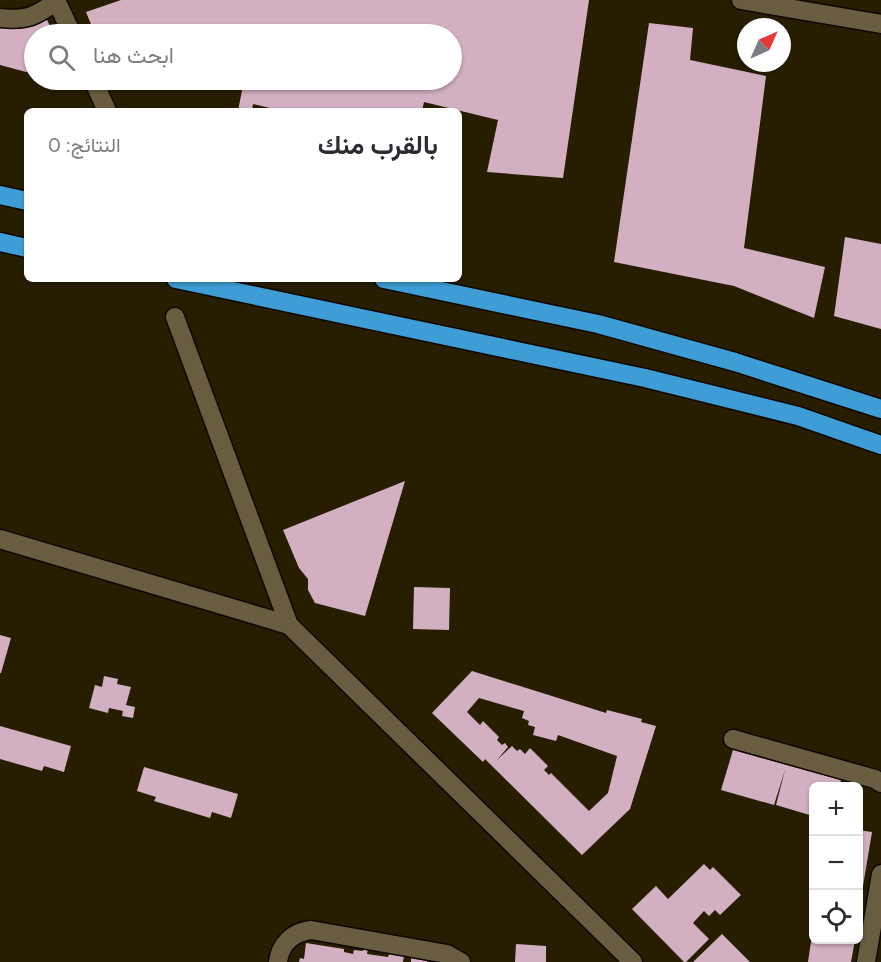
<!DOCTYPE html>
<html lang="ar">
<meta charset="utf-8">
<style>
:root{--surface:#fff;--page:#f7f7f7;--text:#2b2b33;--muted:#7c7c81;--line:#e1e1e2}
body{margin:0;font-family:Figtree,Vazirmatn,sans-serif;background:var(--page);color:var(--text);direction:rtl}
.controls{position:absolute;right:18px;bottom:18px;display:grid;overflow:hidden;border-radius:9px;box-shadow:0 2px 4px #0004}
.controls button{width:54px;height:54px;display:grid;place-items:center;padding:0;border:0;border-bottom:2px solid var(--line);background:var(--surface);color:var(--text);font:30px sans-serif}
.compass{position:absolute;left:737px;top:18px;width:54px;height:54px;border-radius:50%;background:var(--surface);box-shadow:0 2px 4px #0004;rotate:45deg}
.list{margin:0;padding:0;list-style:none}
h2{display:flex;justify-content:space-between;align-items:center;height:78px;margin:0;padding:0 24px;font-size:26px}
h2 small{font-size:20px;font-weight:400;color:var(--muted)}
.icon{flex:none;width:33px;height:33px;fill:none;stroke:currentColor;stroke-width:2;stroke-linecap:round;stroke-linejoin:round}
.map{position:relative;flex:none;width:881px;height:962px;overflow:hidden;direction:ltr}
.search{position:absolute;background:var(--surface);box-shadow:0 2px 4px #0004;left:24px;top:24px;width:438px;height:66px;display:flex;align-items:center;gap:15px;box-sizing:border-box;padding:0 21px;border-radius:33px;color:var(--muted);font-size:22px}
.panel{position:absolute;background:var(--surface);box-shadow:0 2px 4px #0004;left:24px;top:108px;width:438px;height:174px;border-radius:9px;direction:rtl}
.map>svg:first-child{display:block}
.building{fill:#d3b0c1;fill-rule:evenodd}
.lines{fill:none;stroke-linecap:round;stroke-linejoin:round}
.minor-casing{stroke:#100700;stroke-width:21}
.highway-casing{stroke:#100700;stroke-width:21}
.minor{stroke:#685d40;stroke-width:18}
.highway{stroke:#3f9dd6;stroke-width:18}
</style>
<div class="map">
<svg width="881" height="962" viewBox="0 0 881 962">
<rect width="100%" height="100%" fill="#271e02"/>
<path class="building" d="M121 0H589L563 178 487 172 498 120 424 102 422 111H283L253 104 252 111H238L244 80H452V34H95L86 12Z
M46 18 54 34H34V70L30 73 0 65V24L20 29Z
M649 23 693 28 690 60 766 76 744 248 825 267 814 318 734 286 614 262Z
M114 80H149L118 90Z
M845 237 881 244V329L834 316Z
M405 481 365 616 315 603 308 590V579L299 568 283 530Z
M414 587 450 588 449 630 413 629Z
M0 635 11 638 1 673H0Z
M472 671 606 713 607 710 642 719 641 722 656 726 630 809 582 855 492 766 485 759 483 762 432 713ZM479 698 524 711 522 718 529 721 528 725 535 727 533 735 556 741 558 735 617 756 608 793 589 811 551 773 549 775 544 770 548 766 530 748 525 754 520 749 517 751 512 746 497 760 508 747 505 743 502 745 497 740 499 737 483 721 480 725 467 712Z
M104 676 118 679 117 684 131 687 126 705 135 707 133 718 122 716 123 711 109 708 108 713 89 708 95 685 102 687Z
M0 726 71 746 64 772 44 766 42 771 0 759Z
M733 750 841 780 839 786H813V816L776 805 785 770 774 805 721 790Z
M144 767 238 794 231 818 212 812 210 818 154 801 156 797 137 791Z
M858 830 872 832 860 904H858Z
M704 864 710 870 713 867 741 895 720 915 715 910 709 916 704 911 693 923 709 939 686 962H684L632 909 656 886 668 899Z
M722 934 750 962H693Z
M812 935 814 940H855L851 962H808Z
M306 943 344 949V952L353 954 354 950 363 951V949H368L367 954 388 957 389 954 404 956 403 962H299L300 958 304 959Z
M516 944 546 946V962H515Z
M411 958 427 961V962H411Z"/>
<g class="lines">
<defs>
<path id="minor" d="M56 0 72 34
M741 0 881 24
M0 18C27 21 36 16 57 1
M93 80 107 111
M175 317 289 625 633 962
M0 539 289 625
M733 739 875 779 881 783
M278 962C280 944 293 932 311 930L447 954 461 962
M866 962 881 874"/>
<path id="highway" d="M0 195 27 201
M0 242 27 248
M176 279 645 378 798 416 881 445
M384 279 598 324 735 362 881 409"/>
</defs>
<use href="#minor" class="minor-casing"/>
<use href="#highway" class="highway-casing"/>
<use href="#minor" class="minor"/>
<use href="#highway" class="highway"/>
</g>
</svg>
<div class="controls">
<button>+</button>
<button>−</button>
<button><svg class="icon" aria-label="locate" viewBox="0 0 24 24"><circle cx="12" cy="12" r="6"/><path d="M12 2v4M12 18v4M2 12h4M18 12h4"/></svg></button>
</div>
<svg class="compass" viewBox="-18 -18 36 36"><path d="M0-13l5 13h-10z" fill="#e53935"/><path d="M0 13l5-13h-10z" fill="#7c7c81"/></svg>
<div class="search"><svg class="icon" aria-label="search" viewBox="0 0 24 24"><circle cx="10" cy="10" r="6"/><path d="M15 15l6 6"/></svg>ابحث هنا</div>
<section class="panel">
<h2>بالقرب منك<small>النتائج: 0</small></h2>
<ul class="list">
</ul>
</section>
</div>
